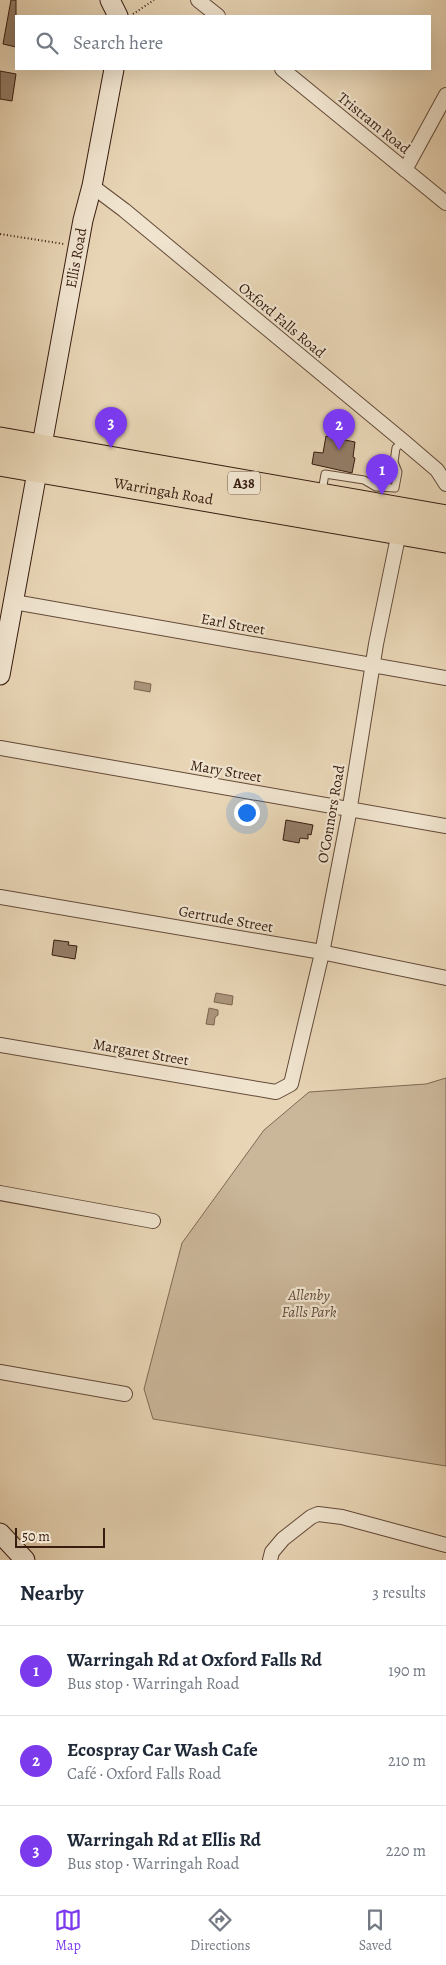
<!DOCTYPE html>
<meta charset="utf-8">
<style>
:root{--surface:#fff;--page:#f2f2f3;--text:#1f2937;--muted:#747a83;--line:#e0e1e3;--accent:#7c3aed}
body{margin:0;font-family:Alegreya,serif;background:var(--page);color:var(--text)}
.scale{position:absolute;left:15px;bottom:12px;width:90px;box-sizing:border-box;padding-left:5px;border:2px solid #371c10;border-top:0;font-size:14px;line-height:18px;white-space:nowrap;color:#371c10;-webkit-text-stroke:4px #f0e4cf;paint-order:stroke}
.you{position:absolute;left:246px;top:812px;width:18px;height:18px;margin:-12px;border:4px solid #fff;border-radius:50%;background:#1a73e8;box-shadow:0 0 0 8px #1a73e833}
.badge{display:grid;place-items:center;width:32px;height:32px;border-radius:50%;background:var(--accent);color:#fff;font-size:16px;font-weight:700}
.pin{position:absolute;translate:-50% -41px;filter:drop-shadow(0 1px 2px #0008)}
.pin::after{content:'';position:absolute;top:26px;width:18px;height:15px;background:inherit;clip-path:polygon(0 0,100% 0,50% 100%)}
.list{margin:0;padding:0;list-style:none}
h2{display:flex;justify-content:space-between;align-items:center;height:65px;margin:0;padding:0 20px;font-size:21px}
h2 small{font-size:16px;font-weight:400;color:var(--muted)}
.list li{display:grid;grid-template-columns:32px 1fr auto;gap:15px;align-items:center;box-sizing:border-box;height:90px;padding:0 20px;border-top:1px solid var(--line)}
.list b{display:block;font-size:19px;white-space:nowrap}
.list p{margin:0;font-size:16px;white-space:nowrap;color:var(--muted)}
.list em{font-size:16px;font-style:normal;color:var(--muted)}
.icon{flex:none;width:28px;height:28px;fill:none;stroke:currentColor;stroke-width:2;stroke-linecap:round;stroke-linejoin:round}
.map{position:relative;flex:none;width:446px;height:1560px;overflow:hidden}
.search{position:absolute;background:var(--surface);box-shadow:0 5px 20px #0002;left:15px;right:15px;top:15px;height:55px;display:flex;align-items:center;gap:12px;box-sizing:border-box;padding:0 18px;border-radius:0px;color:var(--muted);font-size:19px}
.sheet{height:335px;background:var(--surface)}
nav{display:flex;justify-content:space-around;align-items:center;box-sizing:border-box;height:70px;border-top:1px solid var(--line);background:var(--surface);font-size:14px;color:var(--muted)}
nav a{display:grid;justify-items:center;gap:2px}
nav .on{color:var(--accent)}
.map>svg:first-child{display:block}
.green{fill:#cab699;stroke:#806954}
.water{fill:#ac967d;stroke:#7d6551}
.building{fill:#937c66;stroke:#371c10}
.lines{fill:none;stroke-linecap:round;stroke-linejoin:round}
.lane-casing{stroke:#634a39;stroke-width:9}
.street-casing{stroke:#634a39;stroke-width:16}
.secondary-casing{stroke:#371c10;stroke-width:21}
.highway-casing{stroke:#371c10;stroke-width:27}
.path{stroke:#371c10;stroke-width:2;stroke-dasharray:1 2.5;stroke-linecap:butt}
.lane{stroke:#f0e4cf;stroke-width:7}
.street{stroke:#f0e4cf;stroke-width:14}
.secondary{stroke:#f0e4cf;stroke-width:19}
.highway{stroke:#e8d5b5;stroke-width:25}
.labels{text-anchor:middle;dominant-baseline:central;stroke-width:4.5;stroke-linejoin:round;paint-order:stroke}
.shield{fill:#f0e4cf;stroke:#6e5849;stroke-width:1}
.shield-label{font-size:14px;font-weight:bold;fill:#371c10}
.street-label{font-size:15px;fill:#371c10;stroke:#f0e4cf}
.park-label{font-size:15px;font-style:italic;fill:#634a39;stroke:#f0e4cf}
</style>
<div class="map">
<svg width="446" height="1560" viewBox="0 0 446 1560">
<rect width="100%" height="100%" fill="#e8d5b5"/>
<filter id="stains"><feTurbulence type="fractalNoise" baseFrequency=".004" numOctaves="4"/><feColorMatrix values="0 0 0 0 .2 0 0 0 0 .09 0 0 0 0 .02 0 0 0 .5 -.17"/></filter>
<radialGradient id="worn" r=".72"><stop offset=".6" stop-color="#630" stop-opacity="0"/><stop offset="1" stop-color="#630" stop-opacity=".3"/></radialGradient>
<path class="green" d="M446 1078V1466L153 1419 144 1389 182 1243 264 1130 309 1092 426 1084Z"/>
<path class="water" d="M135 681 151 684 150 692 134 689Z
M216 993 233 996 232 1005 214 1002Z
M209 1008 218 1010V1015L215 1017 214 1025 206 1024Z"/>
<path class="building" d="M11 0H16V47L3 44Z
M0 71 16 74 12 101 0 99Z
M326 436 355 442 353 457 355 458 352 473 312 464 314 452 323 453Z
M286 820 313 825 311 835 308 834V839L300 838 299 843 283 840Z
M54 940 69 942 68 945 77 946 75 959 52 955Z"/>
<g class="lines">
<defs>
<path id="lane" d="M322 491 325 474 364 480 376 487 395 488 398 472 394 462 396 448 403 441"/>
<path id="street" d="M198 0 218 16
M282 69 446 203
M405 170 446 95
M92 186 124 210 403 441 437 470 446 484
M14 602 446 678
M0 748 446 826
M0 897 316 951 446 978
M0 1045 276 1092 291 1084 322 953 348 819 376 644 399 532
M0 1193 153 1221
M0 1372 125 1394
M270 1560 272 1552 283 1539 311 1517 318 1514 342 1517 446 1545"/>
<g id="secondary">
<path d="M110 0 118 16"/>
<path id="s1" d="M0 675 83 220 92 186 114 69"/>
<path d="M0 1533 25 1560"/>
</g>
<g id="highway">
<path d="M0 440 446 518"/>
<path id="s2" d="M0 463 446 540"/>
</g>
</defs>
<use href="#lane" class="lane-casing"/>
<use href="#street" class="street-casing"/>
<use href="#secondary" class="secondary-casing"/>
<use href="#highway" class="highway-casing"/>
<path class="path" d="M133 14 154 0
M0 234 64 244"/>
<use href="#lane" class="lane"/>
<use href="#street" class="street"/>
<use href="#secondary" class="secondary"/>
<use href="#highway" class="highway"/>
</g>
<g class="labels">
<rect class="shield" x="228" y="471.5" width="32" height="23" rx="4"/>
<g class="shield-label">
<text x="244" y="483">A38</text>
</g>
<g class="street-label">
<text transform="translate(374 123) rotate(39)">Tristram Road</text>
<text stroke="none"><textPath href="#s1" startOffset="424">Ellis Road</textPath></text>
<text transform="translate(282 320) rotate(40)">Oxford Falls Road</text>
<text stroke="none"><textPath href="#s2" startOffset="166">Warringah Road</textPath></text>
<text transform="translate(233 624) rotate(10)">Earl Street</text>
<text transform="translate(226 771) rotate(10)">Mary Street</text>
<text transform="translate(331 814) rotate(-80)">O'Connors Road</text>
<text transform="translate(226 919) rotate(10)">Gertrude Street</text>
<text transform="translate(141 1052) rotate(10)">Margaret Street</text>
</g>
<g class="park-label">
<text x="309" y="1295">Allenby<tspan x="309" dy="17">Falls Park</tspan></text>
</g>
</g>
<rect width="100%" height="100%" filter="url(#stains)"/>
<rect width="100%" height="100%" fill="url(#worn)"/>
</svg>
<div class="scale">50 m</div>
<div class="you"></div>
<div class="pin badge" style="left:382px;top:495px">1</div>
<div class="pin badge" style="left:339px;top:450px">2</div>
<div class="pin badge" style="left:111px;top:448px">3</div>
<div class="search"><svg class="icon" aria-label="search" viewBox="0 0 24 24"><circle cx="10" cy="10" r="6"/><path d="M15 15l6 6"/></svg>Search here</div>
</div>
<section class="sheet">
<h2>Nearby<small>3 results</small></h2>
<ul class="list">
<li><span class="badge">1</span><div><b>Warringah Rd at Oxford Falls Rd</b><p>Bus stop · Warringah Road</p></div><em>190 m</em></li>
<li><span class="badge">2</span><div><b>Ecospray Car Wash Cafe</b><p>Café · Oxford Falls Road</p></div><em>210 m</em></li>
<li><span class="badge">3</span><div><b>Warringah Rd at Ellis Rd</b><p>Bus stop · Warringah Road</p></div><em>220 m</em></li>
</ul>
</section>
<nav>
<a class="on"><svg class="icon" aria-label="map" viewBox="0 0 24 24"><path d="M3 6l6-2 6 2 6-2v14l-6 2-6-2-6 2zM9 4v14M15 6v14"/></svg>Map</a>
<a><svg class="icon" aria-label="directions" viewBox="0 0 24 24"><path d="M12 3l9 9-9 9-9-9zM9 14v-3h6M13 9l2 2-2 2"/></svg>Directions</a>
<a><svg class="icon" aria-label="saved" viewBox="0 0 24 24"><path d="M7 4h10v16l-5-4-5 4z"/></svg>Saved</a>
</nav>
